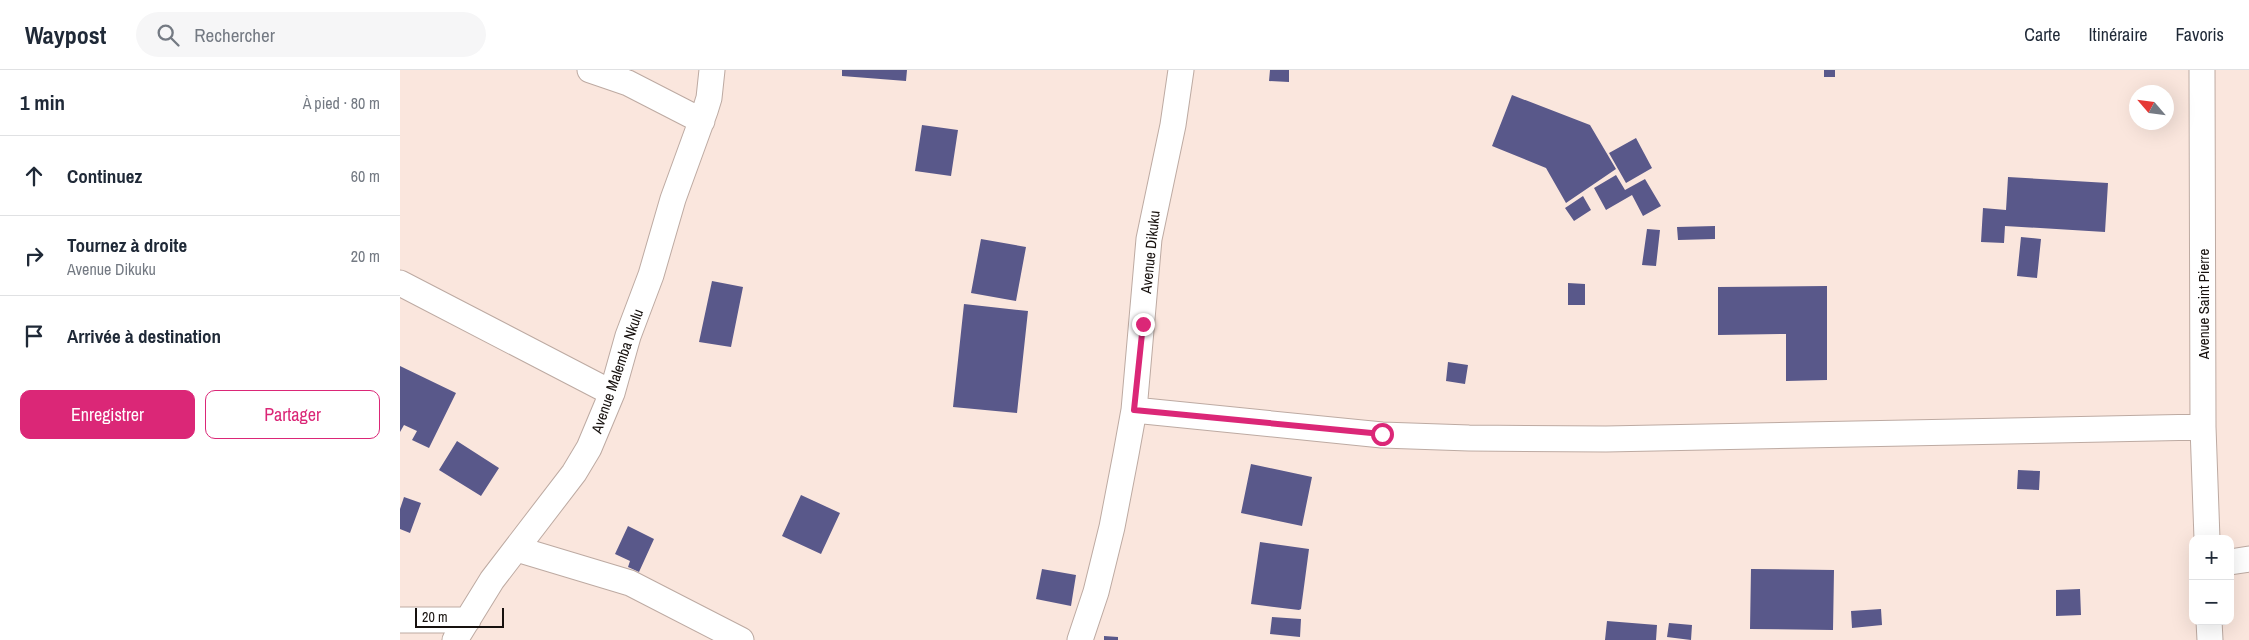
<!DOCTYPE html>
<html lang="fr">
<meta charset="utf-8">
<style>
:root{--surface:#fff;--page:#f6f6f7;--text:#1f2937;--muted:#747a83;--line:#e0e1e3;--accent:#db2777}
body{margin:0;font-family:"Archivo Narrow",sans-serif;background:var(--page);color:var(--text)}
.controls{position:absolute;right:15px;bottom:15px;display:grid;overflow:hidden;border-radius:10px;box-shadow:0 5px 20px #0002}
.controls button{width:45px;height:45px;display:grid;place-items:center;padding:0;border:0;border-bottom:1px solid var(--line);background:var(--surface);color:var(--text);font:25px sans-serif}
.compass{position:absolute;left:1729px;top:15px;width:45px;height:45px;border-radius:50%;background:var(--surface);box-shadow:0 5px 20px #0002;rotate:298deg}
.scale{position:absolute;left:15px;bottom:12px;width:89px;box-sizing:border-box;padding-left:5px;border:2px solid #17110e;border-top:0;font-size:14px;line-height:18px;white-space:nowrap;color:#17110e;-webkit-text-stroke:4px #fff;paint-order:stroke}
.stop{position:absolute;width:15px;height:15px;margin:-11px;border:4px solid #db2777;border-radius:50%;background:#fff}
.stop.end{background:#db2777;border-color:#fff;box-shadow:0 1px 5px #0008}
.list{margin:0;padding:0;list-style:none}
h2{display:flex;justify-content:space-between;align-items:center;height:65px;margin:0;padding:0 20px;font-size:21px}
h2 small{font-size:16px;font-weight:400;color:var(--muted)}
.list li{display:grid;grid-template-columns:32px 1fr auto;gap:15px;align-items:center;box-sizing:border-box;height:80px;padding:0 20px;border-top:1px solid var(--line)}
.list b{display:block;font-size:19px;white-space:nowrap}
.list p{margin:0;font-size:16px;white-space:nowrap;color:var(--muted)}
.list em{font-size:16px;font-style:normal;color:var(--muted)}
.actions{display:flex;gap:10px;padding:15px 20px}
.actions a{flex:1;padding:11px 0;border:1px solid var(--accent);border-radius:10px;text-align:center;font-size:18px;color:var(--accent)}
.actions .main{background:var(--accent);color:#fff}
.icon{flex:none;width:28px;height:28px;fill:none;stroke:currentColor;stroke-width:2;stroke-linecap:round;stroke-linejoin:round}
.map{position:relative;flex:none;width:1849px;height:570px;overflow:hidden}
header{display:flex;align-items:center;gap:30px;box-sizing:border-box;height:70px;padding:0 25px;background:var(--surface);border-bottom:1px solid var(--line)}
header strong{font-size:24px}
nav{display:flex;gap:28px;margin-inline-start:auto;font-size:18px}
.search{width:350px;height:45px;background:var(--page);display:flex;align-items:center;gap:12px;box-sizing:border-box;padding:0 18px;border-radius:28px;color:var(--muted);font-size:19px}
main{display:flex}
aside{flex:1;background:var(--surface)}
.map>svg:first-child{display:block}
.building{fill:#59588a}
.lines{fill:none;stroke-linecap:round;stroke-linejoin:round}
.minor-casing{stroke:#bdaaa2;stroke-width:27}
.minor{stroke:#fff;stroke-width:25}
.route{stroke:#db2777;stroke-width:6}
.labels{text-anchor:middle;dominant-baseline:central;stroke-width:5;stroke-linejoin:round;paint-order:stroke}
.street-label{font-size:15px;fill:#17110e;stroke:#fff}
</style>
<header>
<strong>Waypost</strong>
<div class="search"><svg class="icon" aria-label="search" viewBox="0 0 24 24"><circle cx="10" cy="10" r="6"/><path d="M15 15l6 6"/></svg>Rechercher</div>
<nav><a>Carte</a><a>Itinéraire</a><a>Favoris</a></nav>
</header>
<main>
<aside>
<h2>1 min<small>À pied · 80 m</small></h2>
<ul class="list">
<li><svg class="icon" aria-label="ahead" viewBox="0 0 24 24"><path d="M12 20V5M6 11l6-6 6 6"/></svg><div><b>Continuez</b></div><em>60 m</em></li>
<li><svg class="icon" aria-label="right" viewBox="0 0 24 24"><path d="M7 20v-9h11M14 6l5 5-5 5"/></svg><div><b>Tournez à droite</b><p>Avenue Dikuku</p></div><em>20 m</em></li>
<li><svg class="icon" aria-label="arrive" viewBox="0 0 24 24"><path d="M6 21V4h12l-3 4 3 4H6"/></svg><div><b>Arrivée à destination</b></div></li>
</ul>
<div class="actions"><a class="main">Enregistrer</a><a>Partager</a></div>
</aside>
<div class="map">
<svg width="1849" height="570" viewBox="0 0 1849 570">
<rect width="100%" height="100%" fill="#fae6dd"/>
<path class="building" d="M442 0H507L506 11 442 6Z
M870 0H889V12L869 11Z
M1424 0H1435V7H1424Z
M1112 25 1190 55 1216 99 1166 133 1146 98 1092 76Z
M522 55 558 60 551 106 515 101Z
M1236 68 1252 98 1226 113 1209 83Z
M1216 105 1225 120 1245 109 1261 136 1243 146 1232 125 1206 140 1194 118Z
M1608 107 1708 113 1705 162 1605 156 1604 173 1581 172 1583 138 1606 140Z
M1183 126 1191 140 1174 151 1165 138Z
M1315 156V169L1278 170 1277 157Z
M1247 159 1260 160 1256 196 1242 195Z
M1621 167 1641 169 1637 208 1617 206Z
M581 169 626 177 616 231 571 223Z
M312 211 343 217 331 277 299 272Z
M1168 213 1185 214V235H1168Z
M1427 216V310L1386 311V264L1318 265V217Z
M564 234 628 241 617 343 553 337Z
M1048 292 1068 295 1065 314 1046 311Z
M0 296 56 323 29 378 12 370 17 361 4 355 0 362Z
M57 371 99 398 81 426 39 400Z
M851 394 912 407 902 456 841 443Z
M1618 400 1640 401 1639 420 1617 419Z
M401 425 440 443 421 484 382 466Z
M4 427 21 433 10 463 0 459V439Z
M228 456 254 469 239 502 228 497 230 491 215 484Z
M860 472 909 479 901 539 899 540 851 534Z
M642 499 676 505 671 536 636 529Z
M1351 499 1434 500 1433 560 1350 559Z
M1680 519 1681 545 1656 546V520Z
M1481 539 1482 555 1452 558 1451 541Z
M872 547 901 549 900 567 870 564Z
M1207 551 1257 555 1256 570H1205Z
M1269 553 1292 555 1291 570 1267 567Z
M704 566 718 567V570H704Z"/>
<g class="lines">
<defs>
<path id="minor" d="M190 0 228 13 302 51
M1802 0 1803 357 1807 469
M0 213 212 323
M734 340 982 365 1069 368 1206 369 1803 357
M117 479 230 513 341 570
M1830 492 1849 489
M0 550H68
M1809 551 1810 570
M55 570 92 510 174 403 189 378 212 323 228 266 251 205 273 129 305 41 309 28 312 0
M680 570 696 522 712 457 726 384 734 340 749 169 773 55 781 0"/>
</defs>
<use href="#minor" class="minor-casing"/>
<use href="#minor" class="minor"/>
</g>
<g class="lines">
<path class="route" d="M743 254 734 340 982 364"/>
</g>
<g class="labels">
<g class="street-label">
<text transform="translate(750 182) rotate(-84)">Avenue Dikuku</text>
<text transform="translate(1803 234) rotate(-90)">Avenue Saint Pierre</text>
<text transform="translate(217 301) rotate(-71)">Avenue Malemba Nkulu</text>
</g>
</g>
</svg>
<div class="controls">
<button>+</button>
<button>−</button>
</div>
<svg class="compass" viewBox="-18 -18 36 36"><path d="M0-13l5 13h-10z" fill="#e53935"/><path d="M0 13l5-13h-10z" fill="#747a83"/></svg>
<div class="scale">20 m</div>
<div class="stop" style="left:982px;top:364px"></div>
<div class="stop end" style="left:743px;top:254px"></div>
</div>
</main>
